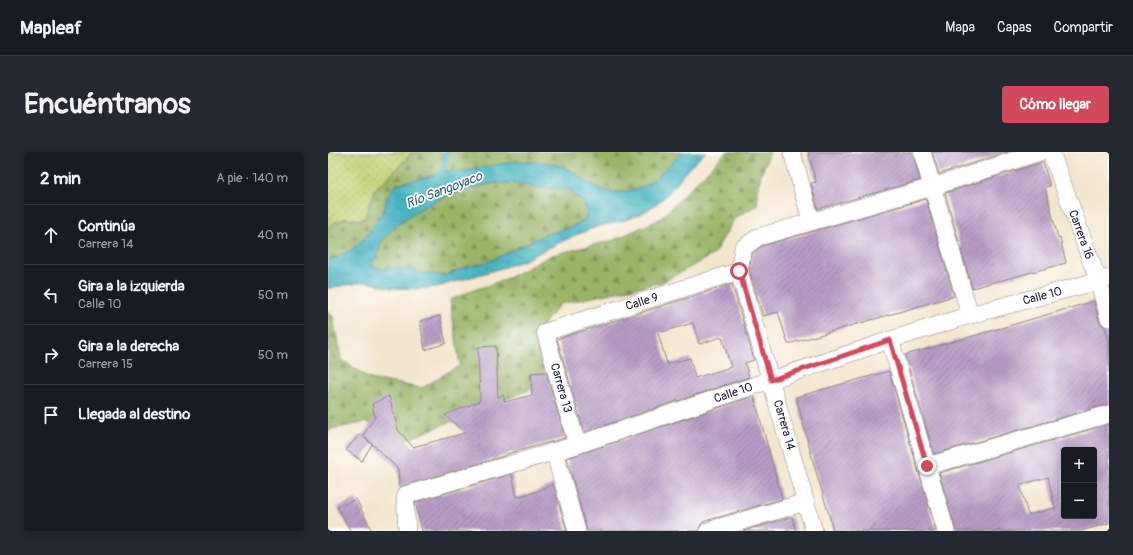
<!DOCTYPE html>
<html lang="es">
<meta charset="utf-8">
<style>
:root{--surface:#171b24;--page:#242831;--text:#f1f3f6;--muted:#9ea1a6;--line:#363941;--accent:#d1495b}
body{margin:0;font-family:Pangolin,sans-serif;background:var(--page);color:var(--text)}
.controls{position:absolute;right:12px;bottom:12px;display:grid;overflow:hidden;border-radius:4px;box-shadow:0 2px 10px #0003}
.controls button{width:36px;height:36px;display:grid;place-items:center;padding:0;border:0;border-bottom:1px solid var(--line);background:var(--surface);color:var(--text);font:20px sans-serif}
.stop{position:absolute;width:12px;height:12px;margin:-9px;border:3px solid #d1495b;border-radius:50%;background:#fff}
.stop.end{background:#d1495b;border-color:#fff;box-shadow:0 1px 4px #0008}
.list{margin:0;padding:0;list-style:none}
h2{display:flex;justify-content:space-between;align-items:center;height:52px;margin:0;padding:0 16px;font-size:17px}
h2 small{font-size:13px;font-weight:400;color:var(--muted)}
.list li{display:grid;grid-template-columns:26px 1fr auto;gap:12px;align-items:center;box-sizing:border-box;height:60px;padding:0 16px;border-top:1px solid var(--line)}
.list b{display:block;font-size:15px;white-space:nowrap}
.list p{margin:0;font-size:13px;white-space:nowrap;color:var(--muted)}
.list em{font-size:13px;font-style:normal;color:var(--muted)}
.icon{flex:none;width:22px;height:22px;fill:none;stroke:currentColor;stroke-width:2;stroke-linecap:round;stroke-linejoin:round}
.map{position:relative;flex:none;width:781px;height:379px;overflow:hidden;border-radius:4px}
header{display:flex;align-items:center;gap:24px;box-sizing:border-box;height:56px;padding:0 20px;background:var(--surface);border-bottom:1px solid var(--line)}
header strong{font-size:19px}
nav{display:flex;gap:22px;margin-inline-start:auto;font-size:14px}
.intro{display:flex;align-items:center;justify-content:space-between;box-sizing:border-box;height:96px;padding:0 24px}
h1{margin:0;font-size:28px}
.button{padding:10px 18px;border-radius:4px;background:var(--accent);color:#fff;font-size:14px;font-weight:700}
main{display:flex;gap:24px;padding:0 24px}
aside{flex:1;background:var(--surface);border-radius:4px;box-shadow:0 2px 10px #0003}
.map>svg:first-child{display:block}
.grass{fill:url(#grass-dots);stroke:#727a58}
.forest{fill:url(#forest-firs);stroke:#5e6b50}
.water{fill:url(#water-ripples);stroke:#326a7c;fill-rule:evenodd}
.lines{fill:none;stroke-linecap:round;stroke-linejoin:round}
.stream{stroke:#42b1bd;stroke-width:5.5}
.building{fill:url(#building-hatch);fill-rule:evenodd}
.street-casing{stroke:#8b8484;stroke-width:18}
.street{stroke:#fff;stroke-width:17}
.route{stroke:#d1495b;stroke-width:5}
.labels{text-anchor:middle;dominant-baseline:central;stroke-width:3.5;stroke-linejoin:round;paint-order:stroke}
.street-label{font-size:12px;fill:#22223b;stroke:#fff}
.water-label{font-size:13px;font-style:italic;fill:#306276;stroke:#fff}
</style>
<header>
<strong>Mapleaf</strong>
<nav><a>Mapa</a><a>Capas</a><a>Compartir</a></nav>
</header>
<div class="intro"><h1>Encuéntranos</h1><a class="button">Cómo llegar</a></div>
<main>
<aside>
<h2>2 min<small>A pie · 140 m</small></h2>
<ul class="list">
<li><svg class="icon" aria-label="ahead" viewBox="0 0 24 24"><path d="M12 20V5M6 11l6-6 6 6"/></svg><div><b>Continúa</b><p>Carrera 14</p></div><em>40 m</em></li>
<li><svg class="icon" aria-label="left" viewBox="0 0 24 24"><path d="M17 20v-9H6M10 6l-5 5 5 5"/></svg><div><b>Gira a la izquierda</b><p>Calle 10</p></div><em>50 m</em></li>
<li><svg class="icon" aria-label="right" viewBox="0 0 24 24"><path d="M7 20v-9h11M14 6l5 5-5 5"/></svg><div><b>Gira a la derecha</b><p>Carrera 15</p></div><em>50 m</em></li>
<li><svg class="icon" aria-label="arrive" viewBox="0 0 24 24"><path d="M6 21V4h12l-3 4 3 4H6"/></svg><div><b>Llegada al destino</b></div></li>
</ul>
</aside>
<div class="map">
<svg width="781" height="379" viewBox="0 0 781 379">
<defs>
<pattern id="grass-dots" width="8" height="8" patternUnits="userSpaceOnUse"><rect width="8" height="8" fill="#c2d275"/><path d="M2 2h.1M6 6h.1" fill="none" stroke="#a6b466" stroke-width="1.8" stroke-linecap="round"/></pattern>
<pattern id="forest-firs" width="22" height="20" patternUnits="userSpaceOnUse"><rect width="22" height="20" fill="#99b466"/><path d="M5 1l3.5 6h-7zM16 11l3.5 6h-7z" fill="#7c9255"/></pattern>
<pattern id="water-ripples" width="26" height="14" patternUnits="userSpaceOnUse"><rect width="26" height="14" fill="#42b1bd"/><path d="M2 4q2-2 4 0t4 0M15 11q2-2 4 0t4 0" fill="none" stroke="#37909b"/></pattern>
<pattern id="building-hatch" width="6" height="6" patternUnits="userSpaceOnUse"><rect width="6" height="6" fill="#b99cc5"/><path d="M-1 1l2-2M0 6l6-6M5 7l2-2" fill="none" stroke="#967fa1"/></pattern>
</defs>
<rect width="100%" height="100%" fill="#fff"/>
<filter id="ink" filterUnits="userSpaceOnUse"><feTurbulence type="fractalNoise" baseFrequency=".025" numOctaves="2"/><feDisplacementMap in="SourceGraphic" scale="8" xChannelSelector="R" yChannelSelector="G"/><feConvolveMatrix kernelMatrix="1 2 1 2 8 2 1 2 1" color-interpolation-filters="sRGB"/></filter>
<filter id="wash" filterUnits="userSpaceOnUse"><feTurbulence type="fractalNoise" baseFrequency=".012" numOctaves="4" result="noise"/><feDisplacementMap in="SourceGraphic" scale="16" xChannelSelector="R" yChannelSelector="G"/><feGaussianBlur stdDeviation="0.9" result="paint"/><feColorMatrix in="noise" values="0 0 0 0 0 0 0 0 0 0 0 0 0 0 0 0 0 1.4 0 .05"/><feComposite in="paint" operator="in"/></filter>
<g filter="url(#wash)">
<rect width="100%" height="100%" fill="#f4e6ce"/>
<path class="grass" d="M0 0H85L58 28 48 36 41 54 37 67 30 68 18 66 4 73 0 77Z"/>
<path class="forest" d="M85 0H354L327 27 314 35 297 40H281L259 31 243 18 233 14H162L135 19H115L100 25 68 32 59 45 57 58 38 84 25 97 0 109V77L3 73 18 66 30 68 37 67 41 54 48 36 58 28Z
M398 0H442L432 25 429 53 407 66 386 102 335 130 232 152 208 181 218 231 70 291 39 270 4 277 0 280V159L5 165 13 207 42 227 94 236 132 213 122 148 146 138 178 127 224 103 286 88 332 67Z
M168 31 193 32 208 36 240 37 253 48 260 58 257 68 247 73 234 78 218 82 160 110 137 115 116 124 69 116 54 117 40 113C52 106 48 101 53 90 54 88 57 85 59 83 87 53 129 38 168 31Z"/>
<path class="water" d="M354 0H378L359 18 339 43 332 49 318 59 301 67 269 75 248 83 214 99 197 108 171 117 109 135 90 137 64 136 38 130 6 135 0 137V109L25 97 38 84 56 58 59 45 68 32 100 25 115 19H135L188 9 216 10 233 14 243 18 259 31 281 40H297L314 35 327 27ZM168 31 193 32 208 36 240 37 253 48 260 58 257 68 247 73 234 78 218 82 160 110 137 115 116 124 69 116 54 117 41 113C47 108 49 104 52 96 52 94 52 92 53 90 54 88 57 85 59 83 87 53 129 38 168 31Z"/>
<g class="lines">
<path class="stream" d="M110 23 115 19 119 0"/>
</g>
<g id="blocks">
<path class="building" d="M480 0H584L592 28 490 57 483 31 488 30Z
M604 0H680L611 22Z
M715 10 722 34 717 35 730 86H732L738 111 644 136 617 41Z
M598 47 626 144 460 192 450 160 435 164 421 118 424 102 434 94Z
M404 132 426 208 417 211 421 225 256 280 229 187ZM365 171 371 192 394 185 403 215 367 226 362 206 339 212 330 181Z
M766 149 771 169 774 173 777 175 781 188V252L606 302 577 203 663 179Z
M112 164 118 191 97 198 92 169Z
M168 194 170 245 175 243 177 250 204 243 203 221 218 220 237 286 179 302V303L71 335 70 317 35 283 47 265 44 252 61 244 70 278 85 295 137 281 117 263 152 249 150 195Z
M561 219 608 379H505L502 366 486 313 468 245Z
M426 244 454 347 377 369 373 372 370 379H259L239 306Z
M781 272V371L753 379H628L611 321ZM736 298H766V364H736ZM720 325 727 356 700 363 692 333Z
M31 283 44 292 34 309 18 298Z
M184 322 189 345 207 340 225 332 239 379H94L87 350Z
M28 347 44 379H23L9 355Z
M464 365 468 379H415Z"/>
</g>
</g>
<g filter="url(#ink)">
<use href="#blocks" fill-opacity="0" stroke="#8b8484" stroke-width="1"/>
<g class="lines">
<defs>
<g id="street">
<path d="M464 0 483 69"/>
<path d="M594 0 642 163"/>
<path id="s1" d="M723 0 770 128 781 166"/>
<path d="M562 188 618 379"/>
<path id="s2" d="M249 293 217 180 411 119"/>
<path d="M226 299 249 379"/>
<path d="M599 314 781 262"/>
<path id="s3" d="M79 379 77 343 249 293 562 188 642 163 781 126"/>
<path d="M380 379 478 350"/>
<path d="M486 379 411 119 415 96 430 85 604 35 712 0"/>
</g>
</defs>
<use href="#street" class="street-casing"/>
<use href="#street" class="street"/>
</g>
</g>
<g class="lines" filter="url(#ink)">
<path class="route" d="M411 119 443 228 562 188 599 314"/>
</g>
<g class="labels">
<g class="street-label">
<text stroke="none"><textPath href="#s1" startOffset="88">Carrera 16</textPath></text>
<text stroke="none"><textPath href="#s3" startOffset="704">Calle 10</textPath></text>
<text stroke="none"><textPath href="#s2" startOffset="219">Calle 9</textPath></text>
<text transform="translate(233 236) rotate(74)">Carrera 13</text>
<text stroke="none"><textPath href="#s3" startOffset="380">Calle 10</textPath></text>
<text transform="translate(456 273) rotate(74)">Carrera 14</text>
</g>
<g class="water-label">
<text transform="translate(116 38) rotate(-21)">Río Sangoyaco</text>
</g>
</g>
</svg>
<div class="controls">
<button>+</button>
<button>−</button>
</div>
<div class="stop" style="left:411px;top:119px"></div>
<div class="stop end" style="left:599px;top:314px"></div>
</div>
</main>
